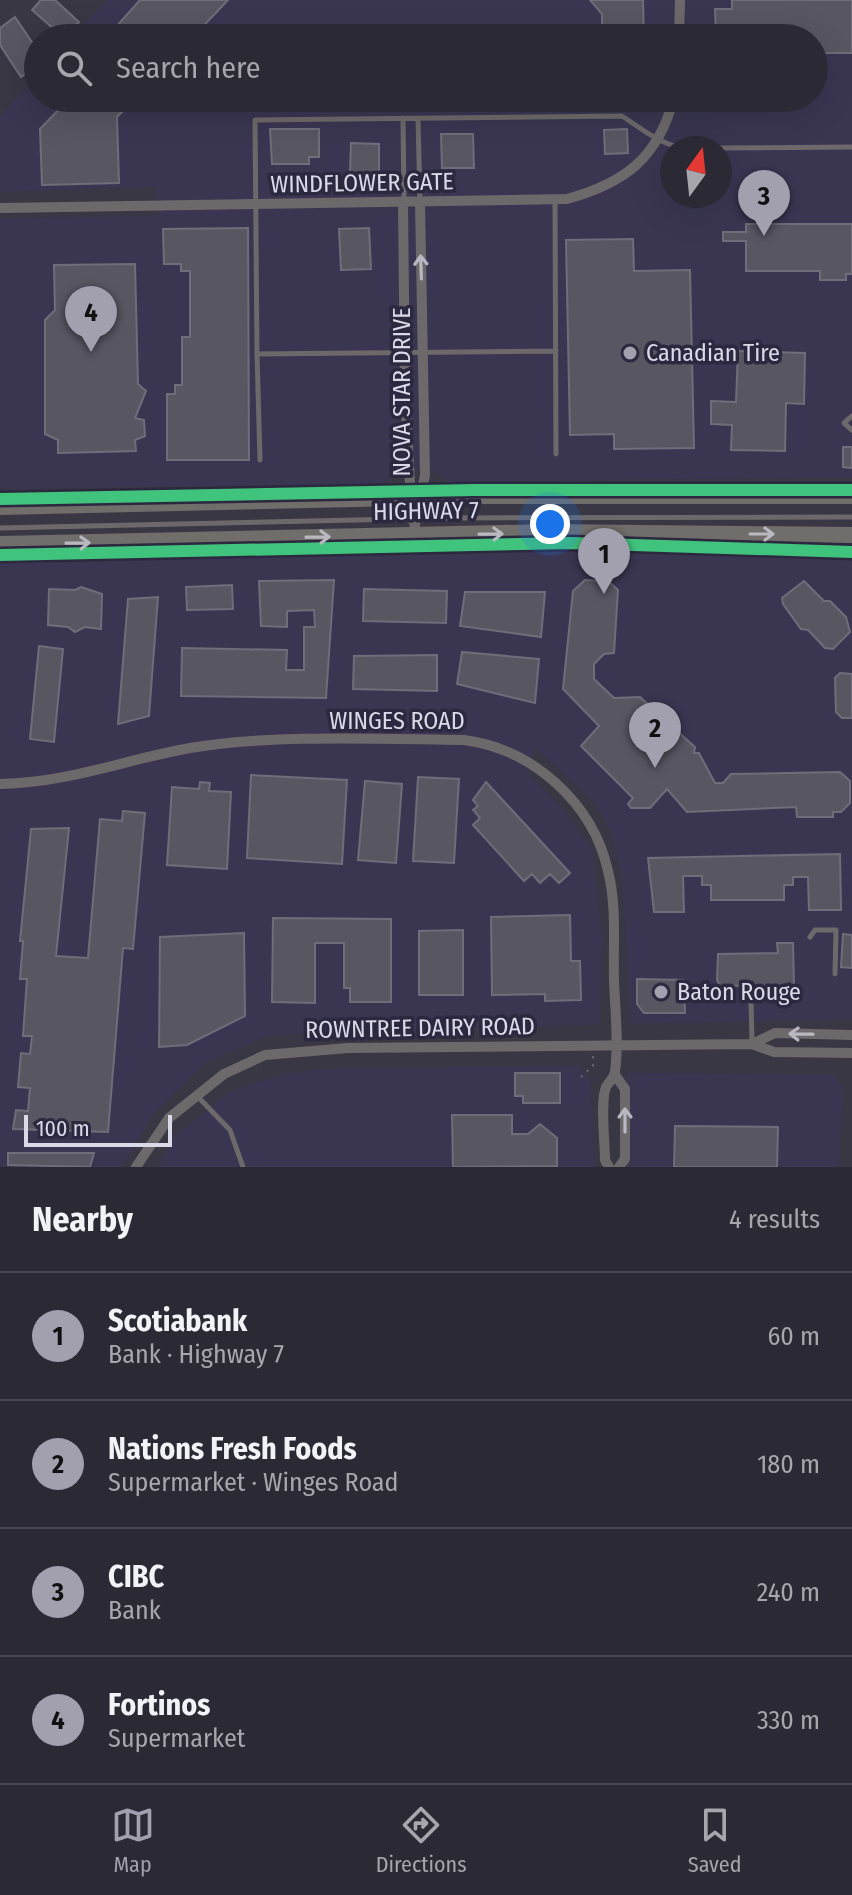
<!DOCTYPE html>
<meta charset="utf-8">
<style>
:root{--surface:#2b2933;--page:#33313b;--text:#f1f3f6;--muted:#a6a6ac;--line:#47454e;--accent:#a2a0af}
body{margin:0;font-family:"Fira Sans Condensed",sans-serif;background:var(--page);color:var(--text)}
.compass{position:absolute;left:660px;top:136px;width:72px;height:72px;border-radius:50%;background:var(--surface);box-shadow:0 8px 32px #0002;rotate:15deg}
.scale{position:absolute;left:24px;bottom:20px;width:148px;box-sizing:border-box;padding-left:8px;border:4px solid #dad9e8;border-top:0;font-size:22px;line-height:28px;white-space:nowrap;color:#dad9e8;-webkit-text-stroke:6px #2b283f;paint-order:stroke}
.you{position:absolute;left:550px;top:524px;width:28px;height:28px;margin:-20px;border:6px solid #fff;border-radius:50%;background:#1a73e8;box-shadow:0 0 0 12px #1a73e833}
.badge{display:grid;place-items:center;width:52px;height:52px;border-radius:50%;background:var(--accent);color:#111;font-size:26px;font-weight:700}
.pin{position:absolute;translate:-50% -66px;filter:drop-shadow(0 2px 4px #0008)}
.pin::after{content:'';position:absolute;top:42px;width:28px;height:24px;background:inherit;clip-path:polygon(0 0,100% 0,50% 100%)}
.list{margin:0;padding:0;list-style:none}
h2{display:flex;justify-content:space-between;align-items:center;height:104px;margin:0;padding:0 32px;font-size:34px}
h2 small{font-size:26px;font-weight:400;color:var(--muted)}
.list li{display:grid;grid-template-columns:52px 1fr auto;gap:24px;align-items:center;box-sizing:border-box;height:128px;padding:0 32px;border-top:2px solid var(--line)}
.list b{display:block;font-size:30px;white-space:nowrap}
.list p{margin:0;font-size:26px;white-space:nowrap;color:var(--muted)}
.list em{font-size:26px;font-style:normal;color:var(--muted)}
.icon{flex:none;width:44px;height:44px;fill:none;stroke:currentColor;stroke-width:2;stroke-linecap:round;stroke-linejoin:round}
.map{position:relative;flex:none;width:852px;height:1167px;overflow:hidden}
.search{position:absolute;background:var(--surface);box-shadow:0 8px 32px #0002;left:24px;right:24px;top:24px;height:88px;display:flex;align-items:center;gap:20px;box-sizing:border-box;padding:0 28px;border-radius:44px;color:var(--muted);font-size:30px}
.sheet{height:616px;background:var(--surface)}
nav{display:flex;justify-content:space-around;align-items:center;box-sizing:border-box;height:112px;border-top:2px solid var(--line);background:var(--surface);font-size:22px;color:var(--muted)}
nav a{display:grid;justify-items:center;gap:4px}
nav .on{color:var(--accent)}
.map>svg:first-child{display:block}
.built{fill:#3a3652;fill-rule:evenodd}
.building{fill:#575661;stroke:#6f6d79;stroke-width:2}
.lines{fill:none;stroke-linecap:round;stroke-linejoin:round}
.path{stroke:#6e6b6e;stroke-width:2;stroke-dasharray:2 6;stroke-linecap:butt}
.service{stroke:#6d696b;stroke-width:5}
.minor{stroke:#6d696b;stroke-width:10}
.primary{stroke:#716d6b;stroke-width:16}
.cycleway-casing{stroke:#2b283f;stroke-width:17}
.cycleway{stroke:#40c37c;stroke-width:12}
.oneway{stroke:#b9b7c2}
.oneway2{stroke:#bab9c2}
.poi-dot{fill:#a2a0af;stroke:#2b283f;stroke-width:3}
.labels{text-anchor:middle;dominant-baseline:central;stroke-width:7;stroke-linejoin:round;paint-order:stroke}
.street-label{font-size:24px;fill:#dad9e8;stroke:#2b283f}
.poi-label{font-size:24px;fill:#dad9e8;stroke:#2b283f;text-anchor:start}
</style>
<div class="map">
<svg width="852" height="1167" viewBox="0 0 852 1167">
<rect width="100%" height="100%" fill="#393744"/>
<path class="built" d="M107 0H852V477L449 482 436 471H394L382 484 0 489V219L160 215 155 187 0 192V117L38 75V98H814V38H72ZM672 148H720V196H672Z
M653 540 819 559 852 556V1019L631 1024 622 878 612 834 595 802 535 747 527 773 561 807 592 849 602 936 600 1024 269 1035 205 1063 154 1113 122 1167H0V563L641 546Z
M577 1066 590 1078 595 1167H159L174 1137 229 1092 287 1073 346 1068Z
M627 1073 834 1075 843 1088 839 1167H627Z"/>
<path class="building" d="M41 0H55L79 22 64 38 32 10Z
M140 0H228L192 38H106Z
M590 0H643L644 38H602V14Z
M732 0H852V53H814V38H716L715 9H732Z
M15 17 38 51V65L21 77 0 45V28Z
M59 98H135L117 117 119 183 42 185 40 129 65 103Z
M270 129H319V157H309V164H272Z
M627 129 628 153 605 154 604 130Z
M441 134H473L474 168H442Z
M351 143 379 144V174L350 173Z
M746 224H852V274H846V280H820V271H746V241H723V232H746Z
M248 228 249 460H167V394H175V385H182V337H190V271H181V264H164L163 229Z
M369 228 371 269 341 270 339 229Z
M633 239 634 271 690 270 694 448 614 449V434L570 435 566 240Z
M135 264 138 384 146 391 135 418 144 420 145 436 135 440 136 451 58 453V440L45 434V320L55 310 54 265Z
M738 351 805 353 804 404 786 403 785 451 731 450 732 425 711 424V401L736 402Z
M843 447H852V468L843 467Z
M334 580 326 698 181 696 182 648 287 650 286 670H304V627H315L314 610 287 611V627L261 626 259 581Z
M585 580 608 581 618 590 614 653 604 654 594 664V679L614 698 640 697 695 747 694 753H699L715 783H723L731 774 840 772 850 781V803L841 812H833V817H797L796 807 687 812 667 789 650 808H631L628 804 633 798 581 746 599 726 563 689 573 591Z
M804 581 824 601H830L846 617 850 632 833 649 825 648 808 630 801 629 783 604 782 598Z
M232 585 233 609 187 610 186 587Z
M81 587 102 594 101 629 85 627 75 632 68 627 48 625 49 589 75 590Z
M364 589 447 591 446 623 363 621Z
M465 592H545L541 637 460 626Z
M158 597 149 716 118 724 128 599Z
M39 646 63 649 54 742 30 739Z
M462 652 539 659 535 703 457 684Z
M437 655V691L353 689 354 656Z
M840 673 852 674V718H842L836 712 835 678Z
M251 775 347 780 342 864 247 858Z
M418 777 459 779 454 863 413 861Z
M365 781 402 784 396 863 358 860Z
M200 782 210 783 209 791 231 792 227 869 167 865 172 787 199 789Z
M486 782 570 873 559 883 550 874 540 883 532 874 524 881 473 825 480 818 473 810 478 806 473 800Z
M123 811 145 813 133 949 123 948 108 1132 13 1129 16 1110 28 1111 30 1088 18 1087 21 1053 30 1054 32 1036H23L27 979H20L23 941H20L31 829 69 828 56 956 88 958 100 819 122 821Z
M840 854 841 910H809L808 877H793V885H784V900H711V885H702V876H683L684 912H654L648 858Z
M570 915 571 961H580L581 1000 545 1001V994L492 995 491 917Z
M273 918 391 919V1002H350V988H344V943H315V1003L272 1002Z
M463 930V995H419V931Z
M244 933 245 1016 187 1045 159 1047 160 937Z
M843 934 852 935V968L841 967Z
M777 943H793L794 985 720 986 717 980 718 954 778 953Z
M637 979 684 980 685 1013H644L637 1004Z
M515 1073H560V1103H523V1096H515Z
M452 1115H512V1134H528L540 1124 557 1138V1166L453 1167Z
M675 1126 778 1127 777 1167H674Z
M8 1153H94L90 1167 8 1165Z"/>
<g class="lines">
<path class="path" d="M581 1077 593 1066V1056"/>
<path class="service" d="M403 118 404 201
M418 118 420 201
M720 148 852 147
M555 200 556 454
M556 351 257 354 255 120 622 116C642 129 663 147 687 148
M257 354 260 460
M852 416 844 423 852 430
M0 528 447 518 852 517
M810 937 815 930H836L835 974
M751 1001 752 1043
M197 1096 230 1130 243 1167"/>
<path class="minor" d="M679 38 680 0
M403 202 405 393 412 520
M0 208 567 199C625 183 658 158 674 98
M413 535 425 475 420 202
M0 784C72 782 123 760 190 748 273 734 380 739 464 740 533 749 593 803 608 871 617 906 613 945 614 980 615 1010 619 1042 615 1072 614 1079 609 1081 606 1087 600 1101 605 1143 605 1160L609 1167
M752 1044 775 1033 852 1035
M615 1075 625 1089V1159L619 1167
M136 1167 169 1118 224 1074 265 1055 348 1048 752 1044 774 1052 852 1053"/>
<path class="primary" d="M0 507 488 496H852
M0 544 549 532 852 535"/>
<defs>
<path id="cycleway" d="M0 499 474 490H852
M0 555 571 543 852 552"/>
</defs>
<use href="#cycleway" class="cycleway-casing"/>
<use href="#cycleway" class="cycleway"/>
</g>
<defs><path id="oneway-shaft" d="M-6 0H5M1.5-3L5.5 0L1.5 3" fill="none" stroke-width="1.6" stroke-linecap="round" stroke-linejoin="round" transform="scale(2)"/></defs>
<g class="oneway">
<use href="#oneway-shaft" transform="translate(421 267) rotate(-92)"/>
<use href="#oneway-shaft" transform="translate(801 1034) rotate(-179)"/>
<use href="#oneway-shaft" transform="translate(625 1120) rotate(-90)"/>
</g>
<g class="oneway2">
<use href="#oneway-shaft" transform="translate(491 534) rotate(-1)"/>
<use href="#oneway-shaft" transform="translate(762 534)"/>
<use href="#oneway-shaft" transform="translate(318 537) rotate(-1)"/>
<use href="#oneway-shaft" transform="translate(78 543) rotate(-1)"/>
</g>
<g class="poi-dot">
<circle cx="630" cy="353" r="8"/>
<circle cx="661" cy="992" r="8"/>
</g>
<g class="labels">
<g class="street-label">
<text transform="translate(362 183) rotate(-1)">WINDFLOWER GATE</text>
<text transform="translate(402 392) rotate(-90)">NOVA STAR DRIVE</text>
<text transform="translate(426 511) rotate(-1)">HIGHWAY 7</text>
<text x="397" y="721">WINGES ROAD</text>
<text transform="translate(420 1028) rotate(-1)">ROWNTREE DAIRY ROAD</text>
</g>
<g class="poi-label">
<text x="646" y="353">Canadian Tire</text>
<text x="677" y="992">Baton Rouge</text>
</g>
</g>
</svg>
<svg class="compass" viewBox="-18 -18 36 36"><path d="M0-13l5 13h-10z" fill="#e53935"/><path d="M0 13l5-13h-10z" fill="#a6a6ac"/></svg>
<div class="scale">100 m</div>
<div class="you"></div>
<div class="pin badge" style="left:604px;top:594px">1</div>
<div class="pin badge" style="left:655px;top:768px">2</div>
<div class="pin badge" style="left:764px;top:236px">3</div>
<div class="pin badge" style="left:91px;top:352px">4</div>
<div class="search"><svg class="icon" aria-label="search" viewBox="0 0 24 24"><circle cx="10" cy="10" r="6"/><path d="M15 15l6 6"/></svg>Search here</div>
</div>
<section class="sheet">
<h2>Nearby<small>4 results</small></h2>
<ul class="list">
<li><span class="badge">1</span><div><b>Scotiabank</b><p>Bank · Highway 7</p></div><em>60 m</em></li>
<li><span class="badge">2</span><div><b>Nations Fresh Foods</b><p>Supermarket · Winges Road</p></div><em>180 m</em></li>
<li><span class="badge">3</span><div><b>CIBC</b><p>Bank</p></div><em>240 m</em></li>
<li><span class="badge">4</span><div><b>Fortinos</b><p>Supermarket</p></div><em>330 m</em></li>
</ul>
</section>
<nav>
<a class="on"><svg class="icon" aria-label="map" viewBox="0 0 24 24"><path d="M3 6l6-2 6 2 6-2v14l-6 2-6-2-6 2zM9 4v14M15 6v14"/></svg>Map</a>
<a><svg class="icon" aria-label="directions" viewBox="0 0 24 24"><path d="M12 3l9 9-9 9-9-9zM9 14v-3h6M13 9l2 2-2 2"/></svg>Directions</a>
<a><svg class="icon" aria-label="saved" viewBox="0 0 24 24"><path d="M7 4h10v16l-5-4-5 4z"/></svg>Saved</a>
</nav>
